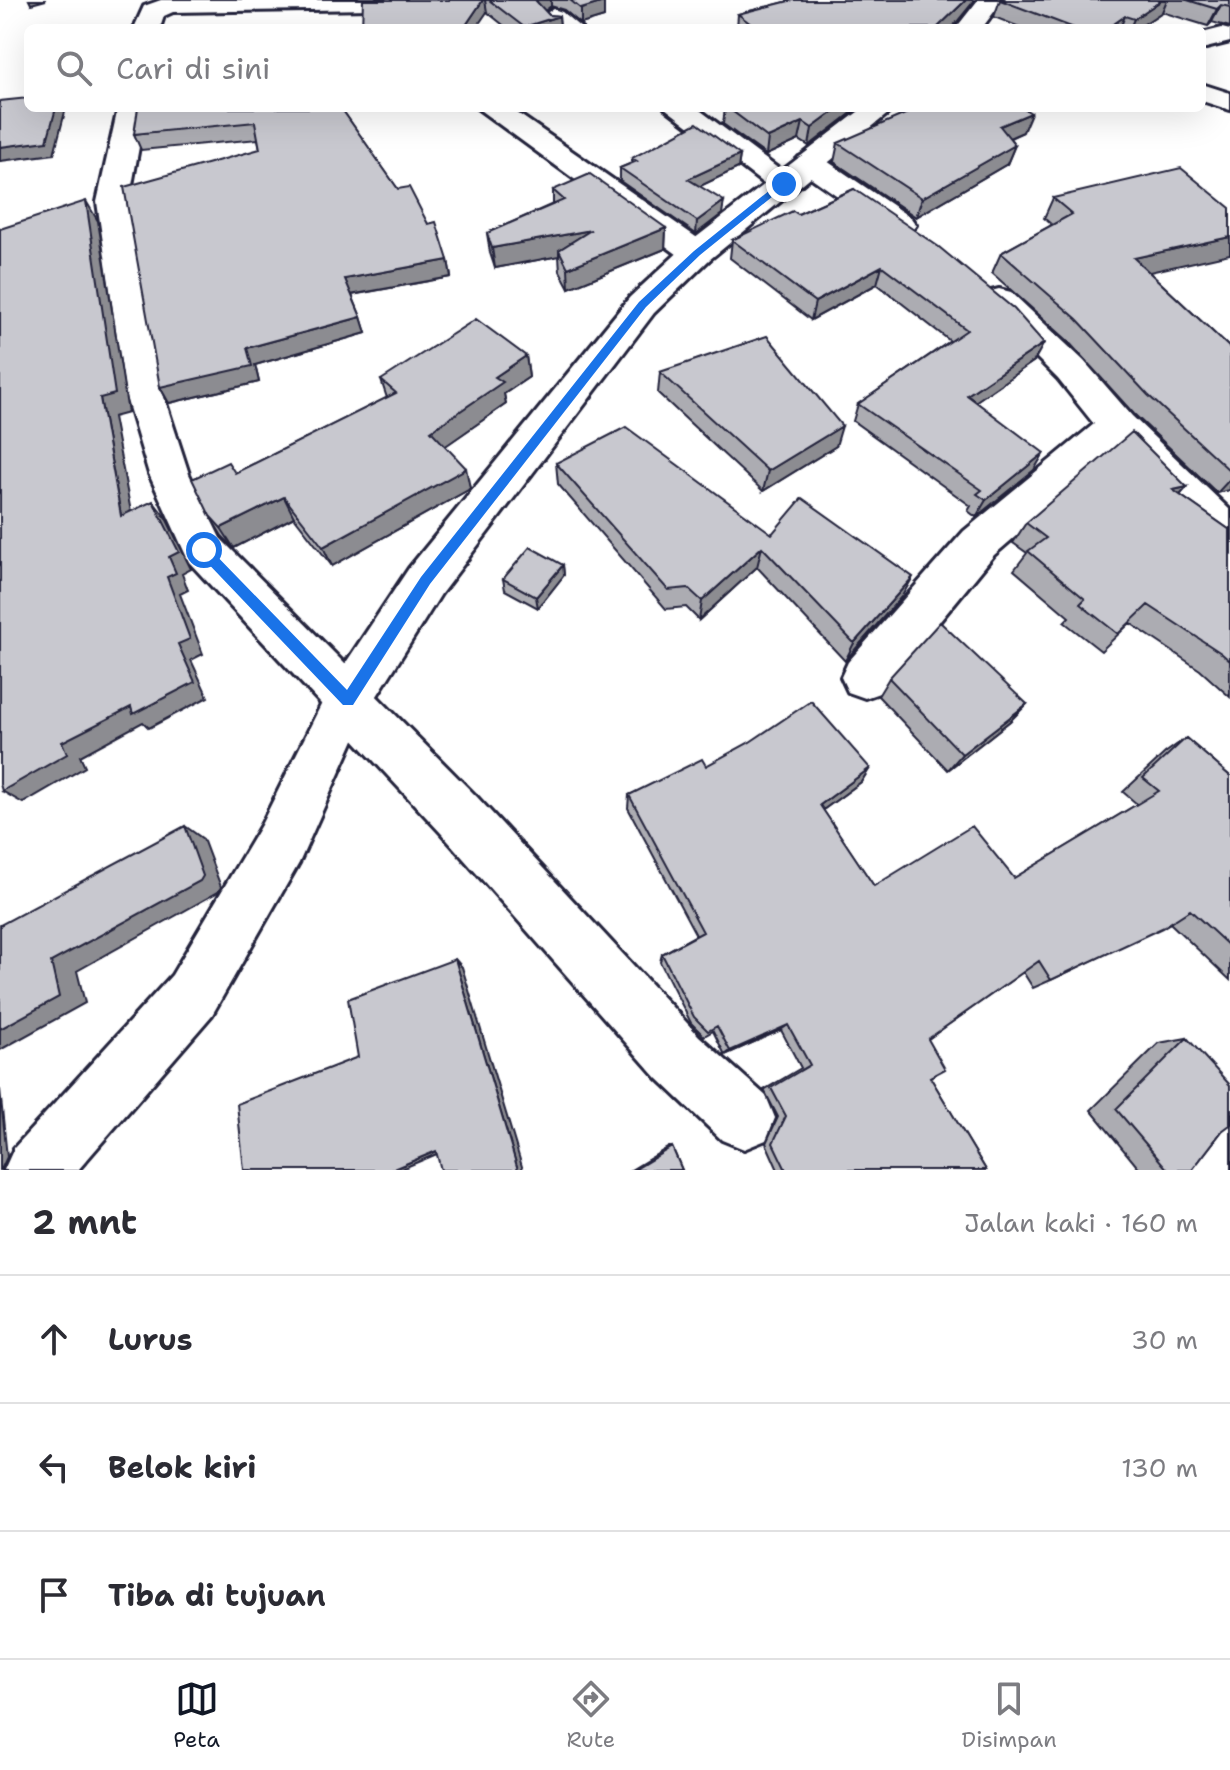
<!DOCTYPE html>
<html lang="id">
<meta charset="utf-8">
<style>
:root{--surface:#fff;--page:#f7f7f7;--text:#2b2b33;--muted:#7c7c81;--line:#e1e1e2;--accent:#111827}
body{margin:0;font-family:"Shantell Sans",sans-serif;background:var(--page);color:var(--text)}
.stop{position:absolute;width:24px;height:24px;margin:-18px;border:6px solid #1a73e8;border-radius:50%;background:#fff}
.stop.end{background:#1a73e8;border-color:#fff;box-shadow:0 2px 8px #0008}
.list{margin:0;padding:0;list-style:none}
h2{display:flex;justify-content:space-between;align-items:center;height:104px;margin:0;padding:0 32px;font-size:34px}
h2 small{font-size:26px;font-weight:400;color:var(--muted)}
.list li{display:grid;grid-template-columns:52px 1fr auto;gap:24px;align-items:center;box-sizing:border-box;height:128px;padding:0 32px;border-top:2px solid var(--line)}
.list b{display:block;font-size:30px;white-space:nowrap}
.list em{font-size:26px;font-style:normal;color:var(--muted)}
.icon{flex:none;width:44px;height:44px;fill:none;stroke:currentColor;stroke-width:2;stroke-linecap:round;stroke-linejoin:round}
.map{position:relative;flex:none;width:1230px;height:1170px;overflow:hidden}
.search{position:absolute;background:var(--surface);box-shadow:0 8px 32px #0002;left:24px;right:24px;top:24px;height:88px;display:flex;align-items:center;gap:20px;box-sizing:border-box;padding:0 28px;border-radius:12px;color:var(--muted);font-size:30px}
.sheet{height:488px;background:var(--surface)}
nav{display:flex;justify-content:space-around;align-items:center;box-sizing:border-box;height:112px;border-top:2px solid var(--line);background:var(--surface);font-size:22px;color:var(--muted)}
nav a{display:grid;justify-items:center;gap:4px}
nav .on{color:var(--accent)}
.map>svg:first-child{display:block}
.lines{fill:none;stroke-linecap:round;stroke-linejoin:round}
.minor-casing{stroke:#22223b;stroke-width:6}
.tertiary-casing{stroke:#22223b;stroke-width:6}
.minor{fill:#fff;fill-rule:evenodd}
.tertiary{fill:#fff;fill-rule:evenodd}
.wall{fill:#acacb2;stroke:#22223b;stroke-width:2}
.shaded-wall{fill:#8c8c91;stroke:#22223b;stroke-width:2}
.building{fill:#c8c8cf;stroke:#22223b;stroke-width:2}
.route{fill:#1a73e8}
</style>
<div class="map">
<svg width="1230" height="1170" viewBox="0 0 1230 1170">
<rect width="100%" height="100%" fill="#fff"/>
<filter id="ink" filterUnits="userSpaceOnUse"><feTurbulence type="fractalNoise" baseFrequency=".0125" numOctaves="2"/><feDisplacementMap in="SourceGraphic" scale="16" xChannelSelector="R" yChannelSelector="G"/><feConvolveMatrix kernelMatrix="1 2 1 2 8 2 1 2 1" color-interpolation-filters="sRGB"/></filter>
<g filter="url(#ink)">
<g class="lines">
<defs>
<path id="minor" d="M161 0H384L385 2 373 9 173 12 164 16 160 28H134L144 6Z
M553 9 562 12 581 28H552L540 17Z
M1222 28 1230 30V42L1202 49V33Z
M1202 84 1230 93V110L1202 101Z
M118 108H146L129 202 164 397 189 474 220 538 477 797 699 1036 766 1096 775 1118 766 1140 744 1149 722 1140 657 1078 441 833 189 562 149 474 126 397 97 202Z
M477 108H510L709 246 713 253 709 260 697 263 685 260Z
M665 108H697L799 184 795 191H773Z
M810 154 821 157 911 218 916 225 911 232 900 235 889 232 799 169 795 163 799 157Z
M999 289 1011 292 1084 361 1132 416 1230 510V553L1215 548 1117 449 994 555 882 692 865 698 848 692 841 677 848 662 964 531 1094 424 1058 379 987 308 982 300 987 292Z
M1230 1110V1170H1170C1182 1141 1201 1122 1230 1110Z"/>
<path id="tertiary" d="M978 0H1003L982 28H956Z
M863 108H895L709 260 654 313 441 594 365 715 299 863 212 1015 78 1170H4L14 1148 172 975 261 825 331 685 409 568 630 297 685 246Z"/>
</defs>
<use href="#minor" class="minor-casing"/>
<use href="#tertiary" class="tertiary-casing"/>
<use href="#minor" class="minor"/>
<use href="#tertiary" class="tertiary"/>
</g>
<path class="wall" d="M363 0H603L604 17 581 24 564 10 551 6 545 11 549 15 559 16 560 28H507L487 12Z
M793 0H975L951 28H737L738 14Z
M1000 0H1230V27L1212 22 1208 26 1162 12 1138 28H1022L994 17Z
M341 108 398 189 428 224 448 260 451 277 352 295 361 317 366 333 255 365 259 382 169 403 160 387 260 149 258 139 141 150 134 134Z
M725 108H858L809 146 799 140 766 155 723 124Z
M1023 132 1010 138 1015 145 1007 164 916 217 834 162 838 143Z
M740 155 738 168 700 186 722 214 696 234 620 181V168L632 163V158Z
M854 189 1034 361 976 401 1034 470 976 517 968 511 971 506 853 421 858 404 950 341 877 284 811 320 730 258 732 240 798 214Z
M553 190 666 228 665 249 569 288 560 271 559 256 495 268 490 253 487 233 553 204Z
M1053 198 1149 272 1230 348V490L1217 493 1134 414 1066 339 992 273 1001 253 1052 225 1044 218Z
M526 356 529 377 504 394 506 404 445 446 470 488 468 490 332 566 294 517 234 548 222 536 210 516 235 473 387 398 381 380Z
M660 372 836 446 763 491 658 393Z
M556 463 772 534 902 596 845 661 757 567 699 620 686 607 666 609 558 484Z
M1187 487 1180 495 1230 530V697L1200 670 1130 623 1101 651 1064 622 1069 617 1014 570 1027 553 1013 543 1026 523Z
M563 565 564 575 538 608 505 590 503 579Z
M889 678 1027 704 1010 721 948 770 878 696Z
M1186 738 1230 776V980L1170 923 1051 980 1033 988 1023 972 928 1039 930 1077 986 1170H778L766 1143 778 1117 764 1090 801 1068 781 1030 725 1055 713 1031 704 1036 691 1023 660 962 662 954 696 935 628 808 629 795 706 766 870 768 861 782 823 810 874 886 1014 878 1137 804 1123 792 1165 753Z
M1187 1038 1222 1131 1192 1170H1140L1091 1110 1159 1043Z
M669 1147H672L682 1170H631Z"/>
<path class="shaded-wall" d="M29 0H46L31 4Z
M483 0H485L487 12 476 28H464Z
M538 0H551V6L537 17 536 1Z
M966 0H975L957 22 951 28H937Z
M1162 0H1167L1162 12 1138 28H1130L1134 19Z
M604 2V17L581 24V9Z
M1221 5 1212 22 1208 26 1217 9Z
M559 16 560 28H524V27Z
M1125 16 1120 28H1108Z
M56 108H66L54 154 0 161V147Z
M839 108H858L809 146 812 128Z
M1031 113 1023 132 993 145 1000 126Z
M803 122 799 140 766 155 768 138Z
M1015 145 1007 164 916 217 922 198Z
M740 155 738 168 688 192V179Z
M86 201 98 221 128 413 113 417 135 533 121 516 100 398Z
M724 201 722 214 696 234 697 221Z
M666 228 665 249 569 288 568 268Z
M591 230 559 250V256L495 268 492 248Z
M1230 237V254L1123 278 1134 258Z
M448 260 451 277 350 295 345 279Z
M882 266 877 284 811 320 815 302Z
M361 317 366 333 255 365 259 382 169 403 160 387 247 348Z
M1044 343 1034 361 959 413 967 395Z
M526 356 529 377 504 394 506 404 437 452 431 431 495 377Z
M842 426 836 446 763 491 768 471Z
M1044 453 1034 470 976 517 986 500Z
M466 468 470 488 468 490 332 566 323 547Z
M1230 479V490L1217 493Z
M1187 487 1170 507 1173 490Z
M284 497 294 517 234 548 221 528Z
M153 501 166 518 191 569 182 574 188 590 180 594 203 654 191 660 208 697 149 728 143 722 80 756 85 767 23 803 2 791 62 742 178 644 167 577 169 557Z
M762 547 757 567 699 620 702 601Z
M563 565 564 575 538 608 536 597Z
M913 577 902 596 845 661 854 643Z
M1027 704 1010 721 948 770 962 754Z
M870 768 861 782 812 818 820 805Z
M185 826 203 839 221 887 218 892 77 971 85 1003 0 1050V1029L51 962Z
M455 959 462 967 523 1170H518Z
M788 1025 781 1030 725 1055 730 1051Z
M0 1089 7 1157 1 1170H0Z
M436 1151H444L399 1170H391Z"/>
<path class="building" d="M363 0H483L464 28H362Z
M489 0H538L536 1 549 15 559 16 524 27Z
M570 0H603L604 2 581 9Z
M793 0H966L937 28H756L738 14Z
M1000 0H1162L1134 19 1125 16 1108 28H1074Z
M1187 0H1230V7L1221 5 1217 9Z
M28 98V108H56L47 141 0 147V101Z
M138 108H341L398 189 409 187 428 224 436 222 448 260 345 279 361 317 247 348 252 366 160 387 124 187 260 149 255 122 134 134Z
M728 108H839L812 128 803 122 768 138Z
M919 108H1023L1031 113 1000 126 1015 145 922 198 838 143Z
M697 123 740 155 688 179 724 201 697 221 620 168 637 161 632 158Z
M1181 168 1230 208V237L1134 258 1230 348V471L1148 395 1077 319 1001 253 1072 214 1053 198Z
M590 174 666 228 568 268 559 250 591 230 492 248 487 233 564 200 553 190Z
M854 189 939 247 1014 309 1044 343 967 395 1044 453 986 500 977 494 982 490 858 404 967 330 882 266 815 302 732 240 793 211 798 214Z
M86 201 115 394 100 398 121 516 153 501 179 552 169 557 176 573 167 577 190 639 178 644 195 682 133 714 131 707 62 742 67 754 2 791 0 784V229Z
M476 319 526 356 495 377 503 382 431 431 466 468 464 470 323 547 284 497 221 528 210 516 192 479 228 462 235 473 396 393 381 380Z
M767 336 842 426 768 471 660 372Z
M626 427 772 534 802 498 913 577 854 643 762 547 702 601 688 588 668 590 556 463Z
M1132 432 1187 487 1173 490 1230 530V661L1221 653 1148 605 1118 634 1080 604 1085 599 1028 551 1046 538 1026 523Z
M530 547 563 565 536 597 503 579Z
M940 622 1027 704 962 754 889 678Z
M811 701 870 768 820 805 874 886 972 826 1014 878 1159 791 1143 778 1186 738 1230 776V947L1190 910 1162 928 1051 980 1039 961 928 1039 945 1069 930 1077 986 1170H786L773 1143 786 1116 771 1088 810 1065 788 1025 730 1051 717 1026 708 1031 694 1017 662 954 703 932 629 795 702 759 706 766 750 742Z
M185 826 203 876 200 881 51 962 59 997 0 1029V925Z
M455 959 518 1170H441L436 1151 391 1170H244L237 1104 358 1057 348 999Z
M1187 1038 1230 1085V1125L1222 1131 1192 1170H1168L1116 1109Z
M672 1147 682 1170H634Z"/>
</g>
<path class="route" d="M780 182 788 184 700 255 646 307 430 584 353 705H343L199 554V547H208L347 690 421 577 639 302 694 251Z"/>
</svg>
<div class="stop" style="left:204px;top:550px"></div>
<div class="stop end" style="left:784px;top:184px"></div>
<div class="search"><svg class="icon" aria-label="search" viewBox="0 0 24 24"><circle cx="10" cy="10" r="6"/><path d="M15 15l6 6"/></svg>Cari di sini</div>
</div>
<section class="sheet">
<h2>2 mnt<small>Jalan kaki · 160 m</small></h2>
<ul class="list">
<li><svg class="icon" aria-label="ahead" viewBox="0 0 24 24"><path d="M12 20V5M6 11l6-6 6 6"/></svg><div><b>Lurus</b></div><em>30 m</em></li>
<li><svg class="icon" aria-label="left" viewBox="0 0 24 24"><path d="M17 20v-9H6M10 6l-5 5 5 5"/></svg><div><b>Belok kiri</b></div><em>130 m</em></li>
<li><svg class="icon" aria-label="arrive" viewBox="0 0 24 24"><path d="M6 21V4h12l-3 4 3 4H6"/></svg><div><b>Tiba di tujuan</b></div></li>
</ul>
</section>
<nav>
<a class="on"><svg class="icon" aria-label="map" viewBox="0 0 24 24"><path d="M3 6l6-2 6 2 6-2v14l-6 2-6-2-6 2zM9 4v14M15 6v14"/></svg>Peta</a>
<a><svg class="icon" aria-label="directions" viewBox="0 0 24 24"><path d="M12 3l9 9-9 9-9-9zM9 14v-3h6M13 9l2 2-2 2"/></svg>Rute</a>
<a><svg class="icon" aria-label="saved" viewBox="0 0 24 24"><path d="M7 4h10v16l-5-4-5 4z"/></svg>Disimpan</a>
</nav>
